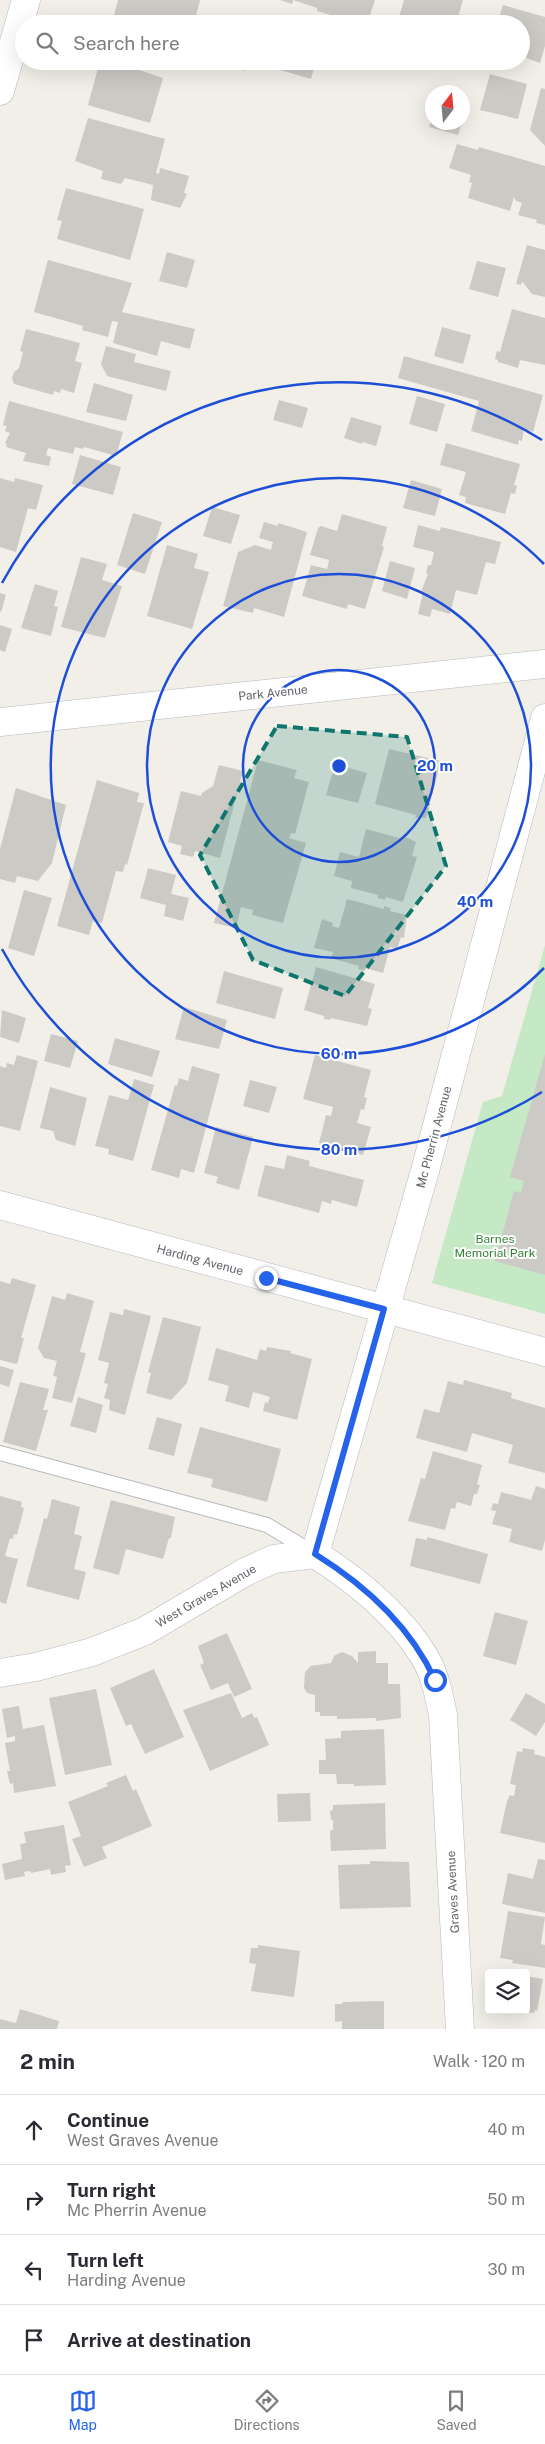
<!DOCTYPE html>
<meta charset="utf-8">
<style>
:root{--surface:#fff;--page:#f7f7f7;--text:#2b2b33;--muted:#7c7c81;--line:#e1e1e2;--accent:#2563eb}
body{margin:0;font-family:"Public Sans",sans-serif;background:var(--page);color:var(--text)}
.controls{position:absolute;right:15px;bottom:15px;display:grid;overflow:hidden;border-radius:5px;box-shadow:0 5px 20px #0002}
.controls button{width:45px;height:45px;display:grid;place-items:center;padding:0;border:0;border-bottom:1px solid var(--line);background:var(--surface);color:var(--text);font:25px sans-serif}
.compass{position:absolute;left:425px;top:85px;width:45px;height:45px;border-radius:50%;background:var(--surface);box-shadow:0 5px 20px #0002;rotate:16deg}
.stop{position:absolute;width:15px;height:15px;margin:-11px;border:4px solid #2563eb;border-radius:50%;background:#fff}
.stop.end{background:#2563eb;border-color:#fff;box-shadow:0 1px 5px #0008}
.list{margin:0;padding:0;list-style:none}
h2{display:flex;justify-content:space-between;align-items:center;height:65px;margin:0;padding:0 20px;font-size:21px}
h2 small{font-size:16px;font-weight:400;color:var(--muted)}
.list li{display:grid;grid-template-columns:32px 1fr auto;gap:15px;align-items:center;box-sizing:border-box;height:70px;padding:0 20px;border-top:1px solid var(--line)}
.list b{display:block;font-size:19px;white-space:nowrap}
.list p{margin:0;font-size:16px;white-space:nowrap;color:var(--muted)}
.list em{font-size:16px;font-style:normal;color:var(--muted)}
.icon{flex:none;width:28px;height:28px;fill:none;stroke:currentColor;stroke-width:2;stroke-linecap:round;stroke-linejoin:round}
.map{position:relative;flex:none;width:545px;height:2029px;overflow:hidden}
.search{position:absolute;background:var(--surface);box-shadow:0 5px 20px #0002;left:15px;right:15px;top:15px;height:55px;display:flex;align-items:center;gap:12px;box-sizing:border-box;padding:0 18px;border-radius:28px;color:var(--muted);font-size:19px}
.sheet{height:345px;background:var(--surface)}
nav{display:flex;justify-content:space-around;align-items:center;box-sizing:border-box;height:70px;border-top:1px solid var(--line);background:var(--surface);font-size:14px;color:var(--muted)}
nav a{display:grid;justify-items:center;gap:2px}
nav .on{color:var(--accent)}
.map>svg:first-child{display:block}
.green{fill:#c5e8c5}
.building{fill:#cccac5}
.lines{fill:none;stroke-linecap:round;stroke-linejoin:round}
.lane-casing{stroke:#b5b8bc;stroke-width:16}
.street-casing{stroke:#b5b8bc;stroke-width:29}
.secondary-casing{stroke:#b6babf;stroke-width:29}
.lane{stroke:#fff;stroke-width:14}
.street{stroke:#fff;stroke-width:28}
.secondary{stroke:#fff;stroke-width:28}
.route{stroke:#2563eb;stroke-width:6}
.marked{fill:#0f766e;fill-opacity:0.2;stroke:#0f766e;stroke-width:4;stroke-dasharray:10 6;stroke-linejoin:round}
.ring{fill:none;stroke:#1d4ed8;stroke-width:2.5}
.labels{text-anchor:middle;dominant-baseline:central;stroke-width:4;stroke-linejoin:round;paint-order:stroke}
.street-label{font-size:12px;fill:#5f6368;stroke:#fff}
.park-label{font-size:12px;fill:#348238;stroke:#fff}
.centre{fill:#1d4ed8;stroke:#fff;stroke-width:2.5}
.ring-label{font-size:15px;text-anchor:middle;font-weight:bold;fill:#1d4ed8;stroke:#fff;stroke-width:4;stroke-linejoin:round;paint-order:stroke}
</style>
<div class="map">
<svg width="545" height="2029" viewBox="0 0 545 2029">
<rect width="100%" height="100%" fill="#f1efe8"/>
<path class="green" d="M545 945V1314L432 1283 483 1102 502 1096Z"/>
<path class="building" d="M118 0H200L194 24H115L112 23Z
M280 0H293L292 4Z
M293 0H375L367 24H346L347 22 335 18V16L317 11V8Z
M404 0H463L456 24H397Z
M503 5 545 17V46L540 63 526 58 528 50 521 48V24H497Z
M100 61H139L136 69 163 78 150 123 88 105Z
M211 61H247L245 71Z
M272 61H316L311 79 270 67Z
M490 74 527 84 518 119 480 110Z
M541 88 545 89V146L530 130Z
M462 102 467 104 463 118 462 117Z
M88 118 165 139 156 173 159 174 160 168 189 176 184 193 187 194 180 208 151 200 153 185 125 178 121 184 101 179 103 171 75 161Z
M432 118V122H462L458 135 429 127Z
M457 144 478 150 479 147 545 166V225L536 223 537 220 518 215 522 203 516 201 514 197 510 211 468 198 472 183 469 182 471 175 449 168Z
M66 188 144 209 130 260 57 239 62 221 57 220Z
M527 245 545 250V297L532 294 522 281 521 285 516 284Z
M167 252 195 260 187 288 159 281Z
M48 260 132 283 122 312 195 329 190 349 161 341 157 356 113 343 118 322 112 321 108 337 82 330 83 326 34 312Z
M477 261 506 268 498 297 469 289Z
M512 309 545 318V365L520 360 518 368 498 362V360L495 359 497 351 500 352Z
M442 327 471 335 463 364 434 356Z
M26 329 80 343 75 361 82 363 74 393 61 389 60 393 54 391 53 395 14 384 12 378 14 372 19 368 23 352 20 351Z
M106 346 136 354 134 362 171 371 166 391 107 376 101 364Z
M404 356 543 395 533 432 524 429 522 441 519 440 518 445 471 431 479 401 398 378Z
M94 383 133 395 126 421 86 412Z
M417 396 445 404 437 432 409 424Z
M279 400 308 408 302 428 273 420Z
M9 401 123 432 116 456 84 447 83 449 75 447 73 454 48 448 46 455 51 457 49 466 23 461 26 453 6 447 7 444 5 443 10 433 5 431 7 426 3 425Z
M351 417 382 426 376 446 362 442V444L344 438Z
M446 443 520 464 514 485 517 486 515 494 511 493 505 514 465 503 466 497 459 495 466 472 440 465Z
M80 455 121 467 113 495 72 484Z
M0 478 14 482 15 478 43 485 36 510 28 508 16 552 0 547Z
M411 480 442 489 435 516 403 508Z
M212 507 240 515 231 544 203 536Z
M133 513 162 522 145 574 117 565Z
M342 514 387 527 382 546 384 547 365 609 348 604 347 609 302 596 311 565 327 569 329 560 310 555 318 528 321 526 337 531Z
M264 522 278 526V523L307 532 284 617 254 608 253 613 223 606 238 552 255 545 271 550 273 542 259 538Z
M418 525 440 531 441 527 501 542 495 564 486 562 477 595 456 590 450 614 432 609 430 617 418 614 423 592H421L428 574 426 573 428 565H431L434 552 413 547Z
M167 545 198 554 194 568 209 572 192 629 147 616Z
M81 557 107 564 102 580 122 586 105 638 61 627Z
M390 561 415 568 407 599 382 591Z
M35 584 58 591 54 606 58 607 51 636 21 628Z
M0 593 6 595 1 612H0Z
M0 625 12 629 5 652 0 650Z
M389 749 441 761 426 818H415L416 815 375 804Z
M258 760 297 770 294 778 309 782 295 834 291 833 289 838 306 843 283 923 252 915 253 910 241 907 236 928 214 923Z
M335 764 367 773 358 803 326 795Z
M219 765 243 771 220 858 195 851 193 857 180 854 182 846 168 842 181 791 201 796 202 793 213 786Z
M97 780 139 793 137 802 144 803 127 865 125 864 123 872 116 871 102 923 93 921 89 935 57 926Z
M16 788 66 805 52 863 38 881 17 876 15 883 0 879V849Z
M366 829 403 839 404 836 416 842 412 856 417 857 403 902 386 897 385 900 378 898V895L351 888 352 881 334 876 340 852 359 857Z
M148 868 176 875 171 894 189 898 183 921 164 916 166 905 140 898Z
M24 890 52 898 34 956 8 948Z
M347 899 384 909V906L391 908 390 911 407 915 404 938 401 937 397 949 390 947 383 973 365 968 364 970 358 969 359 966 331 958 333 952 314 948 322 919 333 923 332 926 339 928Z
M316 967 375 984 368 1008 372 1009 367 1026 331 1018 330 1020 324 1019V1016L304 1010Z
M224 971 283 988 275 1019 216 1003Z
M184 1007 227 1020 219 1049 175 1039Z
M2 1010 26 1018 19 1043 0 1037Z
M51 1034 78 1041 70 1068 44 1061Z
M115 1038 160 1051 152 1077 108 1064Z
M545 1054V1275L495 1261 514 1191 521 1193 524 1181 510 1177Z
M17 1055 38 1061 20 1131 0 1126V1066L6 1068 7 1063 14 1065Z
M315 1055 371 1070 364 1097 367 1098 364 1110 361 1109 357 1123 371 1127 363 1155 319 1143 326 1115 331 1116 333 1107 303 1099Z
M192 1066 220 1074 194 1173 181 1169 179 1178 151 1170 175 1085 177 1086 179 1078 188 1081Z
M134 1079 154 1085 133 1161 108 1154 109 1149 95 1146 109 1095 128 1100Z
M250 1080 277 1087 269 1113 243 1106Z
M50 1087 87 1098 75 1146 56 1140 53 1131 40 1128Z
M216 1127 253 1137 239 1190 216 1183 218 1177 204 1173Z
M287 1155 310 1161 309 1166 364 1180 357 1207 332 1200 331 1204 322 1201 319 1213 257 1196 265 1165 284 1169Z
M12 1278 36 1285 21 1338H24L17 1364 0 1360V1281L10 1284Z
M67 1293 94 1301 80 1352 86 1353 72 1403 52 1398 57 1377 53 1376 57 1361 44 1358 38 1348 52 1296 65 1300Z
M124 1309 151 1316 125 1415 109 1410 110 1400 104 1398 108 1384 104 1383 109 1363 98 1360 110 1312 123 1315Z
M163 1317 201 1327 187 1383 171 1400 146 1393 151 1373 148 1372Z
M267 1347 291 1351 290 1353 312 1359 297 1420 263 1411 265 1402 268 1403 270 1397 253 1392 249 1408 225 1401 229 1386 208 1380 216 1348 257 1360 260 1349 266 1351Z
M0 1366 14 1370 9 1387 0 1384Z
M464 1380 512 1393 511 1398 545 1408V1473L508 1463 513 1445 472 1433 467 1452 416 1438 424 1409 439 1413 448 1381 463 1385Z
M20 1382 49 1389 43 1410H48L36 1451 3 1442Z
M78 1397 103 1405 96 1433 70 1426Z
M157 1417 182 1424 174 1456 148 1449Z
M200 1427 281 1449 267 1502 211 1487 213 1479 187 1473Z
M433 1451 482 1465 477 1484 480 1485 477 1494H474L471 1506 457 1502 455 1509 451 1508 445 1530 408 1521 421 1478 425 1479Z
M536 1486 545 1489V1540L542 1551 509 1542 512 1529 492 1524 496 1511 491 1510 493 1503 498 1504 501 1492 531 1500Z
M0 1496 22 1502 21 1507 24 1508 17 1535 14 1534 13 1539 10 1538 5 1556 18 1559 6 1604 0 1602Z
M52 1499 80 1507 74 1534 82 1536 74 1569 86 1572 79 1600 26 1586 44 1518 47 1519Z
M111 1500 175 1517 171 1538H169L163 1559 126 1549 119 1575 93 1568Z
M427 1537 488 1554 480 1584 410 1566 416 1538 427 1540Z
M495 1612 528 1621 516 1665 483 1656Z
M227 1633 252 1689 234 1697 228 1683 211 1690 200 1665 204 1663 198 1646Z
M376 1651V1663H388V1684H400L401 1718 376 1721V1718L337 1719V1716H320V1712H315V1695L307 1693 304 1688 305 1672 311 1666 331 1663 334 1656 342 1652 352 1656 358 1663V1652Z
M154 1669 184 1737 145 1754 131 1724 126 1726 110 1688Z
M96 1689 112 1765 65 1775 49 1698Z
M231 1693 242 1718 252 1713 254 1718 257 1717 269 1745 210 1771 183 1710Z
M526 1693 545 1704V1722L536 1736 510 1720Z
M19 1706 23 1729 44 1725 56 1786 14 1793 13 1783 10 1784 7 1771H10L5 1743 15 1741V1736L7 1738 2 1709Z
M384 1729 386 1785 354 1786V1784H337L336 1774H319V1760H326L325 1739 341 1738V1731Z
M523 1748 535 1750 534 1754 545 1757V1843L500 1833 507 1801 510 1795 514 1796 516 1785 510 1784 517 1751 522 1752Z
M126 1775 133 1791 136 1789 152 1826 102 1847 107 1858 84 1867 72 1839 81 1836 68 1802 108 1786 106 1783Z
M310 1793 311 1821 278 1822 277 1794Z
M385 1803 386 1849 331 1851 330 1831 333 1830V1820H331L330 1811 333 1810V1805Z
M64 1825 71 1865 65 1866 66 1872 51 1875 50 1869 31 1873 30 1871 24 1872 25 1876 5 1880 2 1864 22 1859 20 1844 26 1843 24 1832Z
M538 1859 545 1860V1913L502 1904 508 1873 533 1879Z
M370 1861 409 1862 411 1907 340 1909 338 1865 370 1864Z
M508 1911 545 1917 541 1944 545 1945V1968L512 1963 513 1960 500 1958Z
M258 1945 300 1951 294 1997 251 1991 256 1964 249 1963 251 1948H258Z
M526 1976 543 1979 537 2011 535 2010 534 2013 526 2012Z
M384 2001V2029H342V2021L335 2022V2004H342L343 2002Z
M20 2009 59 2021 57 2029H0V2019L16 2023Z"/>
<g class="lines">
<defs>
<path id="lane" d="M0 1453 267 1525 312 1552"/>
<path id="street" d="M0 722 545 664
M315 1554 426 1167 545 718
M0 1673 36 1667 92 1652 145 1631 245 1572 274 1559 315 1554C356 1580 398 1614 424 1656 435 1674 439 1695 443 1715L460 2029"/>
<path id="secondary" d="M0 91 26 0
M0 1205 545 1352"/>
</defs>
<use href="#lane" class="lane-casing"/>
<use href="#street" class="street-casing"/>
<use href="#secondary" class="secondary-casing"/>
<use href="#lane" class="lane"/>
<use href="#street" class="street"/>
<use href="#secondary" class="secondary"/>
</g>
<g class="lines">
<path class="route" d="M266 1278 384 1309 315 1554C365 1585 410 1626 435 1680"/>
</g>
<path class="marked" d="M277 726 407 737 446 866 345 996 253 960 200 855Z"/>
<g class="ring">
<circle cx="339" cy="766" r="96"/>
<circle cx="339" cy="766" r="192"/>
<path d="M544 968A288 288 0 1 1 544 564"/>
<path d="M542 1092A384 384 0 0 1 2 949M2 583A384 384 0 0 1 542 440"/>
</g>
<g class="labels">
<g class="street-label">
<text transform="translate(273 693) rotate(-6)">Park Avenue</text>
<text transform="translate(434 1137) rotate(-75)">Mc Pherrin Avenue</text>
<text transform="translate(200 1260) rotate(15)">Harding Avenue</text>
<text transform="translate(206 1596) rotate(-30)">West Graves Avenue</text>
<text transform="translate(453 1892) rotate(-93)">Graves Avenue</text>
</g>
<g class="park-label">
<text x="495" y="1239">Barnes<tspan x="495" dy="14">Memorial Park</tspan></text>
</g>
</g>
<circle cx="339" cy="766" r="8" class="centre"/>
<g class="ring-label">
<text x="435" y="771">20 m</text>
<text x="475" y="907">40 m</text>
<text x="339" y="1059">60 m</text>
<text x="339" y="1155">80 m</text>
</g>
</svg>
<div class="controls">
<button><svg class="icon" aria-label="layers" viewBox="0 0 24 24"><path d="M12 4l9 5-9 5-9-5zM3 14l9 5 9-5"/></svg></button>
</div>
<svg class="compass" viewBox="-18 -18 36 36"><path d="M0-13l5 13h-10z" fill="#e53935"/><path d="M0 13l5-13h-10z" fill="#7c7c81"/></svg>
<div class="stop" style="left:435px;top:1680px"></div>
<div class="stop end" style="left:266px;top:1278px"></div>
<div class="search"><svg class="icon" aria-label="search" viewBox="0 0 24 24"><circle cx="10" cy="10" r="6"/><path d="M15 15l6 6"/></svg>Search here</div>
</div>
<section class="sheet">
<h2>2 min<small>Walk · 120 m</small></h2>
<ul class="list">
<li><svg class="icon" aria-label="ahead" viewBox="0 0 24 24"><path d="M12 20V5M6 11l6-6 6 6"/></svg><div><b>Continue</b><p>West Graves Avenue</p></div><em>40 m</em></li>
<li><svg class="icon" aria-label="right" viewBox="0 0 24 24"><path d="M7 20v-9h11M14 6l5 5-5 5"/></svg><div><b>Turn right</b><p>Mc Pherrin Avenue</p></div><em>50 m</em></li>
<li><svg class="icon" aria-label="left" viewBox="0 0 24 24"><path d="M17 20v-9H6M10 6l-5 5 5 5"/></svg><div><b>Turn left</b><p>Harding Avenue</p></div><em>30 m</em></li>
<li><svg class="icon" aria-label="arrive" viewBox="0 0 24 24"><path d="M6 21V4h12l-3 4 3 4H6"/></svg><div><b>Arrive at destination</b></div></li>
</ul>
</section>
<nav>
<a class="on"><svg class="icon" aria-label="map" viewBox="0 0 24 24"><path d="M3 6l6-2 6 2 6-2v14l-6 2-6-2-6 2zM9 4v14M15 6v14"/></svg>Map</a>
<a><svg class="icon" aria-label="directions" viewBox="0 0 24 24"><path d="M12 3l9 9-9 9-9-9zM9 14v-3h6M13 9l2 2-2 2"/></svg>Directions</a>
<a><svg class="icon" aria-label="saved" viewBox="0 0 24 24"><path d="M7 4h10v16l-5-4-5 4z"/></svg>Saved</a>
</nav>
